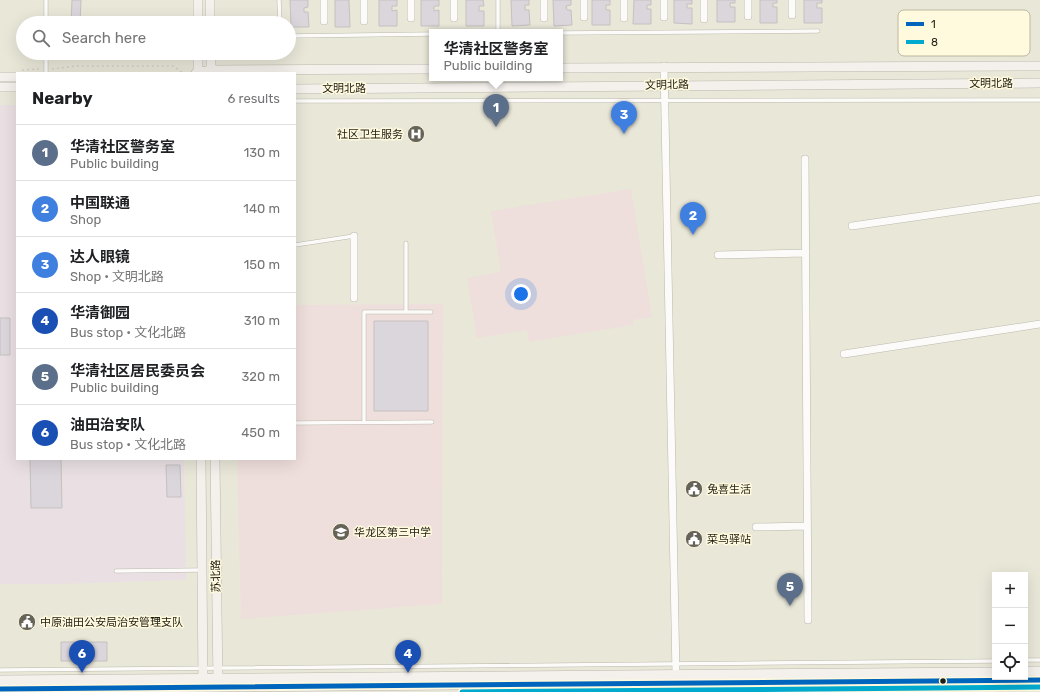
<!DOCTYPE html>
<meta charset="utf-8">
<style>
:root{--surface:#fff;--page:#f6f6f6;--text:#202124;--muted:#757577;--line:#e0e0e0;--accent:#b45309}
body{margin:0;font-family:Rubik,"Noto Sans SC",sans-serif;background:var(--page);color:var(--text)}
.controls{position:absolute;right:12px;bottom:12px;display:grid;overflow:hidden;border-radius:0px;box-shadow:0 4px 16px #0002}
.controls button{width:36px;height:36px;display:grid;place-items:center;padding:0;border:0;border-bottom:1px solid var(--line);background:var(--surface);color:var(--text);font:20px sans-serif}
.you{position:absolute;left:521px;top:294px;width:14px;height:14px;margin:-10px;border:3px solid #fff;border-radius:50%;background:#1a73e8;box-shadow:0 0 0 6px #1a73e833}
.badge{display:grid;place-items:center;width:26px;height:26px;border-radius:50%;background:var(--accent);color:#fff;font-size:13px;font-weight:700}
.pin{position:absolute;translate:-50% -33px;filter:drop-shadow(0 1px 2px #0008)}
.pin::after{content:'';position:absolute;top:21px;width:14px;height:12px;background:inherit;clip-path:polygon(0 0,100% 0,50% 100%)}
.popup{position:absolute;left:429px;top:29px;width:134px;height:52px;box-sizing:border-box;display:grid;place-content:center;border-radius:0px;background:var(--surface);filter:drop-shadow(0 1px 3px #0005);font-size:13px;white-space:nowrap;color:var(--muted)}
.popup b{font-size:15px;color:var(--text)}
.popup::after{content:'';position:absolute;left:50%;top:100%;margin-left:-8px;border:8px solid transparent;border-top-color:var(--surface)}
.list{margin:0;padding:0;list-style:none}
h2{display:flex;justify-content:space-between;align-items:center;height:52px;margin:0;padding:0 16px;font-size:17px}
h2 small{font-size:13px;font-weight:400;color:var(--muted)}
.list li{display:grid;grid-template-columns:26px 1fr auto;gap:12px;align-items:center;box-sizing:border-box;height:56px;padding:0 16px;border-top:1px solid var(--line)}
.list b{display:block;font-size:15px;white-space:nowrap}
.list p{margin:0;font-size:13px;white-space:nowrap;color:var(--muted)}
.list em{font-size:13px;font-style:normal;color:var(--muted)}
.icon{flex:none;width:22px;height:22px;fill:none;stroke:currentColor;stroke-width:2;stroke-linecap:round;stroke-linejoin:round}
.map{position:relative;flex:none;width:1040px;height:692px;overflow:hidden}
.search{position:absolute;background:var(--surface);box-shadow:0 4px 16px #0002;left:16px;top:16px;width:280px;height:44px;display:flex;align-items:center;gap:10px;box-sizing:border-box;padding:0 14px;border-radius:22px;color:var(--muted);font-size:15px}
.panel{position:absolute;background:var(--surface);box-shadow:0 4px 16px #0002;left:16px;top:72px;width:280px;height:388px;border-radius:0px}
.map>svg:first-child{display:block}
.industrial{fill:#eae0e4}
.education{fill:#efdfdc}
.building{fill:#dbd5dc;stroke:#c4c1bf}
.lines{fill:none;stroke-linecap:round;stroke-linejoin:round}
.lane-casing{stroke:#bbb9ad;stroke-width:4.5}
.street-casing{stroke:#bbb9ad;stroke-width:8}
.secondary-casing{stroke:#bbb9ad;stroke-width:10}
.path{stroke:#d2d1cd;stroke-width:1.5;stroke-dasharray:2 3;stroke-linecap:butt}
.lane{stroke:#fcfbf9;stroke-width:3.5}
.street{stroke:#fcfbf9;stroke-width:7}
.secondary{stroke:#f4f0ec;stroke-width:9}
.bus-1-casing{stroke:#fff9dd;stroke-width:8}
.bus-2-casing{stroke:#fff9dd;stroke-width:8}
.bus-1{stroke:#0065bd;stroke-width:5}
.bus-2{stroke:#00a9ce;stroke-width:5}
.bus-dot{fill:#1f1d13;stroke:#fff9dd;stroke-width:1.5}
.labels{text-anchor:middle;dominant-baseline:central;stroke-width:3;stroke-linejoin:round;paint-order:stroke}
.street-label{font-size:11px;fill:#1f1d13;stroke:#fff9dd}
.poi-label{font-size:11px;fill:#1f1d13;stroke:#fff9dd;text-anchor:start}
.key{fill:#fff9dd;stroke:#bcb7a0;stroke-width:1}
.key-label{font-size:11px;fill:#1f1d13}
</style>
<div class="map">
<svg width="1040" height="692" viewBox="0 0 1040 692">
<rect width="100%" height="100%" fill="#e9e7d8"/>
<path class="industrial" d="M0 105H17V459H184L186 580 59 584H0Z"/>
<path class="education" d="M631 189 652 317 633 320 634 325 529 342 527 330 477 338 467 278 501 272 491 211Z
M443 304 442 604 241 619 237 459H295V305Z"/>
<path class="building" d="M72 0H81L80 23H71Z
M290 0H308V7L304 8V12H308L309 27H291Z
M335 0H349L350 27H335Z
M379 0H397V6H392V11L397 10V26H379Z
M421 0H439V6H434V11L439 10V26H421Z
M466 0H483L484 6H479V11H484V26H466Z
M511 0H529V5H525V10H529L530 25 512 26Z
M553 0H571V5L566 6 567 10H571L572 25 554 26Z
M592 0H610V5H606V10H610V25H592Z
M634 0H651V5H647V9H651V24H633Z
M674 0H692V4H687V8H692V24L674 23Z
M717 0H735V3H730V7H735V22H717Z
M760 0H777V3H773V7H777V23H760Z
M804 0H822V3H817V8H822V23H804Z
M0 318H10V355H0Z
M374 321H428V411H374Z
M30 459H61L62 508H31Z
M166 465H180L181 497H167Z
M61 642H107V661H61Z"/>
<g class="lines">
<defs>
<path id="lane" d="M46 0V23
M279 0 280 23
M498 0V32
M560 33 818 31
M289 36 432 34
M46 53V73
M295 101 1040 100
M295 245 354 236
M406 312V243
M364 422V312H431
M295 423 432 422
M116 571 201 570
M1025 660H1040
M0 670 995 661"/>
<path id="street" d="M324 0V21
M364 0V21
M411 0V18
M544 0V18
M584 0V17
M624 0V18
M664 0V17
M792 0V15
M748 16V0
M454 18V0
M704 19V0
M664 66 676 674
M805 159 808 620
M852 226 1040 199
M718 255 806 253
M354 298V236
M844 354 1040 324
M756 527 807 526"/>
<path id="secondary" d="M198 0V23
M210 0V23
M198 53V73
M211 53V73
M560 68 1040 66
M196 73 211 70 432 69
M0 77H17
M0 87H17
M295 89 1040 83
M201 459 203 684
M215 459 218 683
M1025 671H1040
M0 680 995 672
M0 689 1040 680"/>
</defs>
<use href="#lane" class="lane-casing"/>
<use href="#street" class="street-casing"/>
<use href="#secondary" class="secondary-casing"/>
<path class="path" d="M52 69 76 66H173L183 73
M22 70 40 69"/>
<use href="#lane" class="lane"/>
<use href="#street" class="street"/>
<use href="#secondary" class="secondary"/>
<defs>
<path id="bus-1" d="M0 689 1040 680"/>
<path id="bus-2" d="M462 692 1040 687"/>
</defs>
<use href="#bus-1" class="bus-1-casing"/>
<use href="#bus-2" class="bus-2-casing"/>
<use href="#bus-1" class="bus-1"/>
<use href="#bus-2" class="bus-2"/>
</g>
<defs>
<symbol id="hospital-disc" viewBox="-11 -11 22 22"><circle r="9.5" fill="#666458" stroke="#fff9dd"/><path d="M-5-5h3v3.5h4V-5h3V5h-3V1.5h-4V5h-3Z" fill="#fff"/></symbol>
<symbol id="civic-disc" viewBox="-11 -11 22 22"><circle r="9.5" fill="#666458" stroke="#fff9dd"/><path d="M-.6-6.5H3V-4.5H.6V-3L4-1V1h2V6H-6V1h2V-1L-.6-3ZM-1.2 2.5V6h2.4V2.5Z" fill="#fff"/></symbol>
<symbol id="school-disc" viewBox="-11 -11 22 22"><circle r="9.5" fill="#666458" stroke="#fff9dd"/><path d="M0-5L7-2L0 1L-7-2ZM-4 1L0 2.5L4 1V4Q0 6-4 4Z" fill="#fff"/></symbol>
</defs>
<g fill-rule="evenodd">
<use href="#hospital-disc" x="406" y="124" width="20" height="20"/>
<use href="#civic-disc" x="684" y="479" width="20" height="20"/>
<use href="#school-disc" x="331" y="522" width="20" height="20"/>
<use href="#civic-disc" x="684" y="529" width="20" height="20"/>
<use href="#civic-disc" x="17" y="612" width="20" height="20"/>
</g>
<circle class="bus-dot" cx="943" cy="681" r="3.5"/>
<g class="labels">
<g class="street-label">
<text x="991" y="83">文明北路</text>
<text transform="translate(667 85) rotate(-1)">文明北路</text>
<text x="344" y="88">文明北路</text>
<text transform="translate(216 576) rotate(-91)">苏北路</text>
</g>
<g class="poi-label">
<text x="403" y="134" text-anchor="end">社区卫生服务</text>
<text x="707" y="489">兔喜生活</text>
<text x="354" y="532">华龙区第三中学</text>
<text x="707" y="539">菜鸟驿站</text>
<text x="40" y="622">中原油田公安局治安管理支队</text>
</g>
</g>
<rect x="898" y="10" width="132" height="46" rx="6" class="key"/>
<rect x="906" y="22" width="18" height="4" fill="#0065bd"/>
<rect x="906" y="40" width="18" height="4" fill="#00a9ce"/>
<g class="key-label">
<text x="931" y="28">1</text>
<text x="931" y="46">8</text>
</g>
</svg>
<div class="controls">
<button>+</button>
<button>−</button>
<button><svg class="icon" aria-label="locate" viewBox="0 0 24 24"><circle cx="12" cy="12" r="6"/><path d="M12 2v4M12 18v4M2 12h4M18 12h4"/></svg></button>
</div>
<div class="you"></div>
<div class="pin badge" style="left:496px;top:127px;background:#5c6f8a">1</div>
<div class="popup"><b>华清社区警务室</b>Public building</div>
<div class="pin badge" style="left:693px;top:235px;background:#3f7fe0">2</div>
<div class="pin badge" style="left:624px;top:134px;background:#3f7fe0">3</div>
<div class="pin badge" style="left:408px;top:673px;background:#1a4fb4">4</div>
<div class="pin badge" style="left:790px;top:606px;background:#5c6f8a">5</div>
<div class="pin badge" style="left:82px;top:673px;background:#1a4fb4">6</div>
<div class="search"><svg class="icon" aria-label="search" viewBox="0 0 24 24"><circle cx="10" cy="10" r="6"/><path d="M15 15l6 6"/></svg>Search here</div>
<section class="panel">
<h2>Nearby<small>6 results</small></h2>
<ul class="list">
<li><span class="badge" style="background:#5c6f8a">1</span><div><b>华清社区警务室</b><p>Public building</p></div><em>130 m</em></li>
<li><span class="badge" style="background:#3f7fe0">2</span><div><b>中国联通</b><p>Shop</p></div><em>140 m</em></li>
<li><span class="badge" style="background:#3f7fe0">3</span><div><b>达人眼镜</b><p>Shop · 文明北路</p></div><em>150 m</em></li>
<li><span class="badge" style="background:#1a4fb4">4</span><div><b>华清御园</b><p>Bus stop · 文化北路</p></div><em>310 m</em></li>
<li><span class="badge" style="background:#5c6f8a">5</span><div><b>华清社区居民委员会</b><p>Public building</p></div><em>320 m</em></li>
<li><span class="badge" style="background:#1a4fb4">6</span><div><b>油田治安队</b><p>Bus stop · 文化北路</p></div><em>450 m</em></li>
</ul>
</section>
</div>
